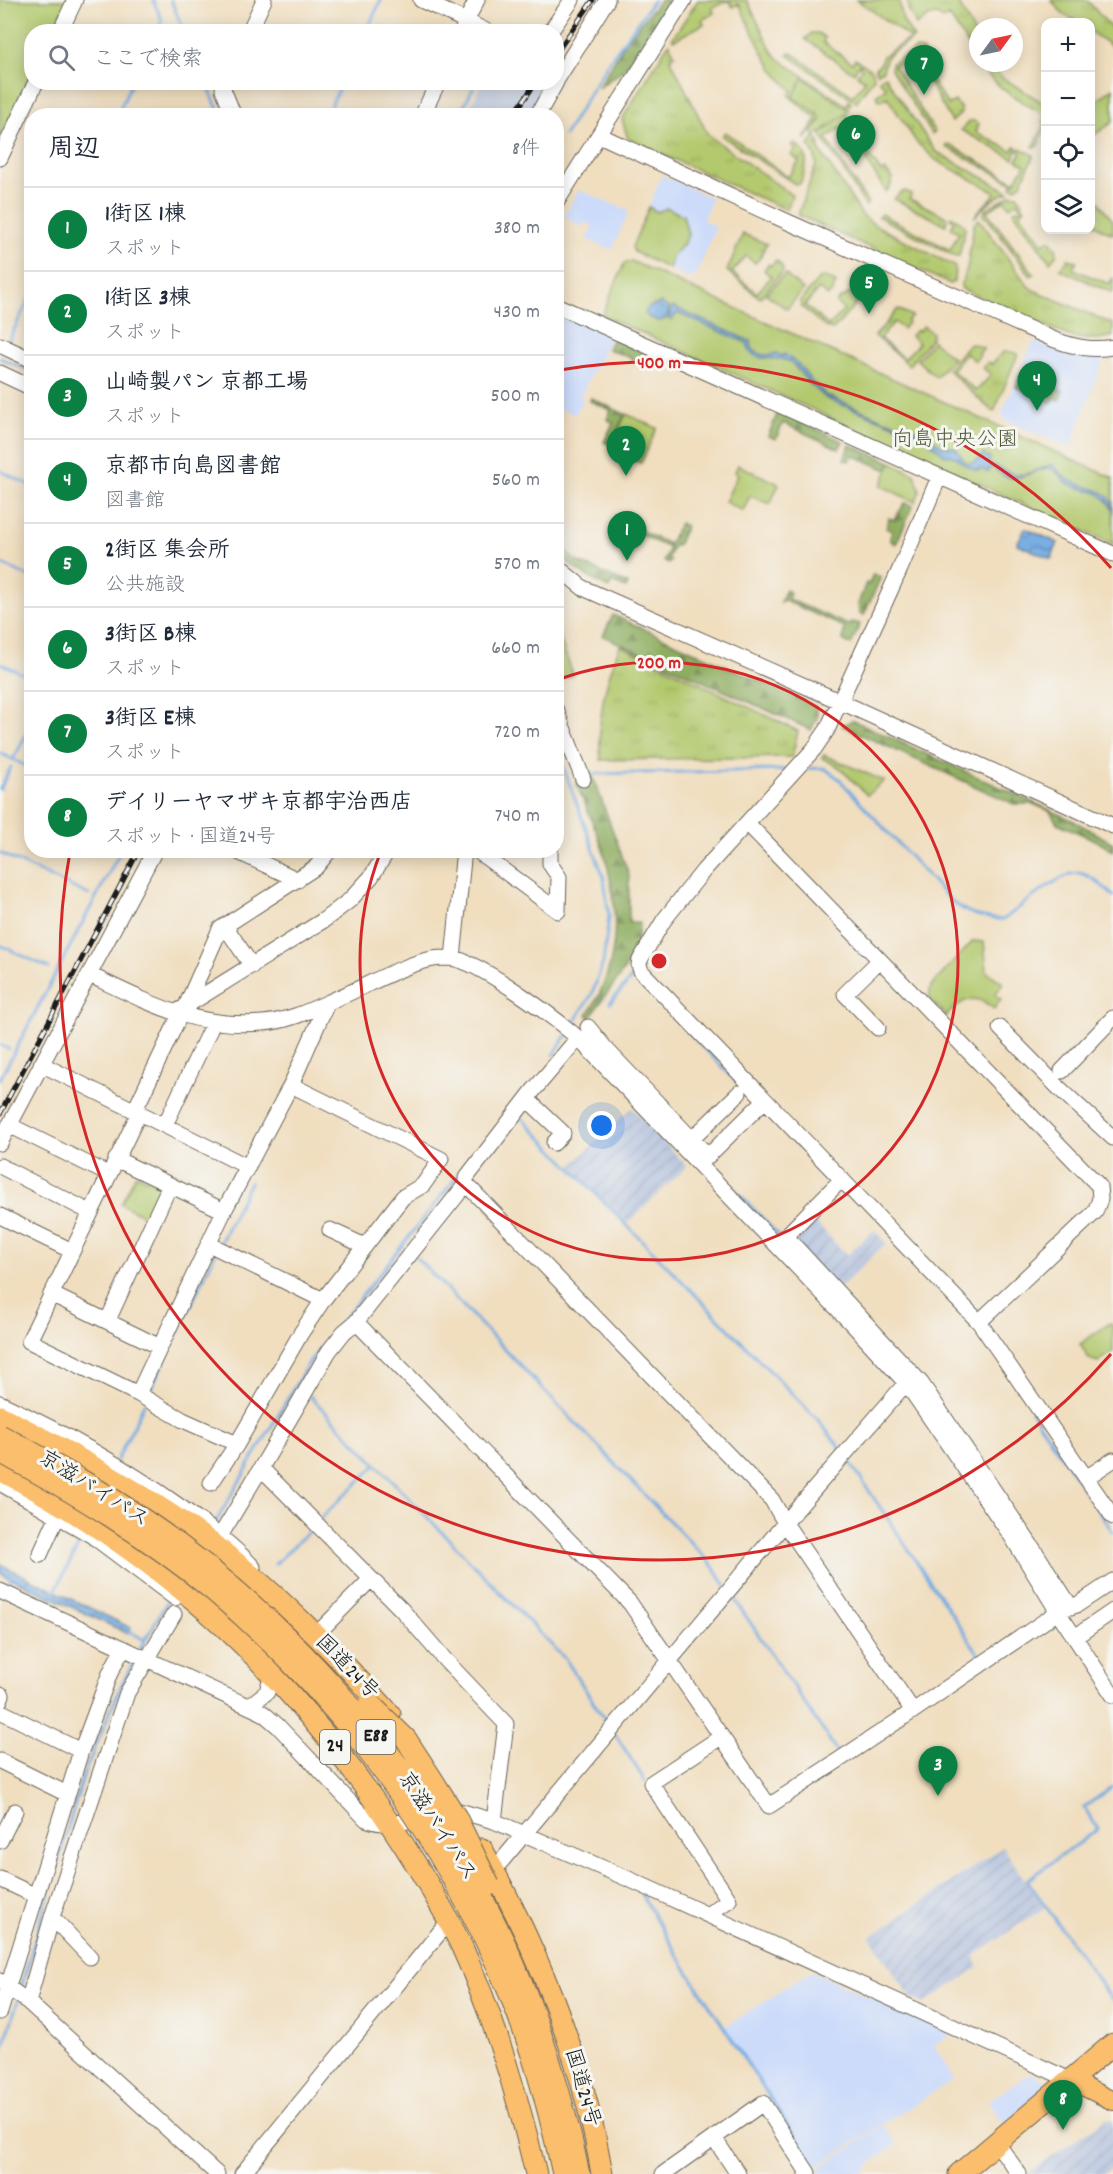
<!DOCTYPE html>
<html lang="ja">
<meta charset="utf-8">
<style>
:root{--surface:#fff;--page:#f6f6f7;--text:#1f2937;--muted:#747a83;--line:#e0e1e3;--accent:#0b8043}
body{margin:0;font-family:Dekko,"Klee One",sans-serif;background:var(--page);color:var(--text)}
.controls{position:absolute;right:18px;top:18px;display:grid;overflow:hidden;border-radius:12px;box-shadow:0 3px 15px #0003}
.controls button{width:54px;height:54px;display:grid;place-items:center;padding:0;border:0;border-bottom:2px solid var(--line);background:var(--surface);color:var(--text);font:30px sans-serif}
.compass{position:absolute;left:969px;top:18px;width:54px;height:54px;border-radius:50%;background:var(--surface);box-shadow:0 3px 15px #0003;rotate:57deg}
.you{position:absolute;left:602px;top:1126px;width:21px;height:21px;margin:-15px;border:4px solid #fff;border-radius:50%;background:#1a73e8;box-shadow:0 0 0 9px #1a73e833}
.badge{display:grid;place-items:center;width:39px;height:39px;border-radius:50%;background:var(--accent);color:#fff;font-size:20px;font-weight:700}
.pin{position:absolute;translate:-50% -50px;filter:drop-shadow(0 2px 3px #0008)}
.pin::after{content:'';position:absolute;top:32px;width:21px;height:18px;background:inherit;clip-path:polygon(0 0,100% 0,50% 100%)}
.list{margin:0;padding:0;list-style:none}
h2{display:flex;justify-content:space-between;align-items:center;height:78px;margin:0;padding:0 24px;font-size:26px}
h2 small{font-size:20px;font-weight:400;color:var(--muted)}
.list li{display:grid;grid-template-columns:39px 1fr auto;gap:18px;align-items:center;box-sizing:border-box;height:84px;padding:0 24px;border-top:2px solid var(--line)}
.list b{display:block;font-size:22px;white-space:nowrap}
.list p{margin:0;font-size:20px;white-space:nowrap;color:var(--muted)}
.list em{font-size:20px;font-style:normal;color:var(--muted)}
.icon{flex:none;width:33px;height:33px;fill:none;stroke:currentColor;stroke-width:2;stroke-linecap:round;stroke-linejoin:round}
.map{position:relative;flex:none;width:1113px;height:2174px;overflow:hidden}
.search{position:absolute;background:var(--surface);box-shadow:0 3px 15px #0003;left:24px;top:24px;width:540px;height:66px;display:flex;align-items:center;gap:15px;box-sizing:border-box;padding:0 21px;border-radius:24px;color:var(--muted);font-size:22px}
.panel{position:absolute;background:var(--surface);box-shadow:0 3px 15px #0003;left:24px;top:108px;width:540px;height:750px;border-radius:24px}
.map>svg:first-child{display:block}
.built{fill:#ccdbfa}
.industrial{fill:url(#industrial-furrows)}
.railway{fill:#b8c5de}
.grass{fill:url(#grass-tufts);stroke:#687245;stroke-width:1.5}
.forest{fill:url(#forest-firs);stroke:#55643e;stroke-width:1.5}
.park{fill:#b3c96e;stroke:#687245;stroke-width:1.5}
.water{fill:url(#water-waves);stroke:#47637e;stroke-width:1.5}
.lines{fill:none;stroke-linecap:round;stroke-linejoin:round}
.stream{stroke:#72aae1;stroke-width:3}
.minor-casing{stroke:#666055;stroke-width:17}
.major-casing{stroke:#666055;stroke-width:20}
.highway-casing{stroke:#666055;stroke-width:23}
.minor{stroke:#fff;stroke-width:15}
.major{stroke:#fabe6d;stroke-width:18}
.highway{stroke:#fabe6d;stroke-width:21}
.rail-casing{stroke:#1c1c1c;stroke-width:5}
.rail{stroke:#f6f6f2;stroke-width:3;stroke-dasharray:9;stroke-linecap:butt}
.highway-bridge-casing{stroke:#666055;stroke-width:23;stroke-linecap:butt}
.highway-bridge{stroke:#fabe6d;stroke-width:21}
.ring{fill:none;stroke:#d62828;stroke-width:3}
.labels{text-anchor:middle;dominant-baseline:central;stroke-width:6;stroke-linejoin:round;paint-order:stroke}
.shield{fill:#f6f6f2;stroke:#5d5d5c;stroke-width:1.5}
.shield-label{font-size:20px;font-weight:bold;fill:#1c1c1c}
.park-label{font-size:21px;fill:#515939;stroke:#f6f6f2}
.street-label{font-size:21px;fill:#1c1c1c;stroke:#f6f6f2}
.centre{fill:#d62828;stroke:#f6f6f2;stroke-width:3}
.ring-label{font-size:18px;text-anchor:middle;font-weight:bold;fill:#d62828;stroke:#f6f6f2;stroke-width:6;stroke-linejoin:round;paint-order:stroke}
</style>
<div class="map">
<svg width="1113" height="2174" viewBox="0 0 1113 2174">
<defs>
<pattern id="industrial-furrows" width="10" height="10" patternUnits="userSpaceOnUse" patternTransform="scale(1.5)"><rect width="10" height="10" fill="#b8c5de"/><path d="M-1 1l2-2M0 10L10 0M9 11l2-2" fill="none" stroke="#9ea9be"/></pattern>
<pattern id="grass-tufts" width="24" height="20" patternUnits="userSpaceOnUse" patternTransform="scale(1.5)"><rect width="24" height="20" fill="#b3c96e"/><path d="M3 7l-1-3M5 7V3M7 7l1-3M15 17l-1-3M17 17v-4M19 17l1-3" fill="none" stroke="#99ac5f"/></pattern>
<pattern id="forest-firs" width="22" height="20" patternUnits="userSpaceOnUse" patternTransform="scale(1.5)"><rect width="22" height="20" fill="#8ead61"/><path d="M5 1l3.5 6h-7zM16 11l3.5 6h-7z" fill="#738c4f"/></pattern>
<pattern id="water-waves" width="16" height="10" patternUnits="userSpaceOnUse" patternTransform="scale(1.5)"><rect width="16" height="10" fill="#72aae1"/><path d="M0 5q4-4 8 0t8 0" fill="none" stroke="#5d8ab6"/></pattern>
</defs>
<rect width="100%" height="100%" fill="#f6f6f2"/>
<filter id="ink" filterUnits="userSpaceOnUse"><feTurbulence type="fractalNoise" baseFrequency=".0167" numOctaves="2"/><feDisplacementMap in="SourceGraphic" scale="12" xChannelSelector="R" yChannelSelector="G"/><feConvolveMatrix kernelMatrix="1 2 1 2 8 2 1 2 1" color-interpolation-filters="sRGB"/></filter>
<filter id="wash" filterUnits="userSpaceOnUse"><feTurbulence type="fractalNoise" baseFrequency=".008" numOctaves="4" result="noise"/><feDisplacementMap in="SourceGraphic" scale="24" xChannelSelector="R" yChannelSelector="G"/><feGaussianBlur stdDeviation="1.35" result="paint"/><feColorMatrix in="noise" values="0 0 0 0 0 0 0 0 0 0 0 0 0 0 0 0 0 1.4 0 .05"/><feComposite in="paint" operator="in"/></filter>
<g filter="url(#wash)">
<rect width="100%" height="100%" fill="#f0debf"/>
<path class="built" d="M662 175 712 198 703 220 716 227 696 276 688 278 634 252 632 247Z
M579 190 629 211 612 250 586 239 593 227 585 222 582 227 564 216Z
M557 312 610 337 580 397 583 399 575 415 557 407Z
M1034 341 1070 356 1083 358H1104L1070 448 1005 420 1002 412Z
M811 1971 954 2033 934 2045 954 2079 812 2169 724 2028Z
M1031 2073 1046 2081 1044 2092 1004 2125 988 2101Z
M884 2125 897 2145 883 2153 864 2170 866 2174H820L817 2169Z"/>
<path class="industrial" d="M632 1108 687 1166 628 1223 571 1166Z
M814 1221 847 1255 874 1230 886 1243 835 1292 794 1241Z
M1003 1847 1044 1908 973 1956 979 1967 925 2003 911 1998 870 1937Z
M1106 2119 1113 2120V2168L1103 2174H1027Z"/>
<path class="railway" d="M541 82 546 85 530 115 466 116 482 83Z"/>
<path class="grass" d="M698 0H747L772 51 779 59 846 105 849 101 851 104 847 109 803 79 807 105 818 114 821 119 806 139 804 138 817 119 789 96 792 90C766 68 754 34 739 4L733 7 728 0 712 8 714 13 702 20 704 24 674 40 672 39Z
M857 0H899L903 21 914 38 887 56 883 70 878 73 875 68 880 64 883 56 910 38Z
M908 0H957L978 40V61L949 16 943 19 937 15 930 16 916 25 908 8Z
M1051 0H1087L1113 30V47L1091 32 1090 22C1069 22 1064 16 1051 0Z
M812 33H818L825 38 823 42 852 63 855 59 860 62 854 73 805 39Z
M669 43 675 55 670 58 708 135 792 195 787 210 628 139 622 119Z
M916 49 922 50 929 61 927 63 924 59 917 63 913 56 894 66 935 132 932 134 891 69 892 63Z
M790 52 853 96 865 80 857 75 862 69 859 66 862 63 873 71 874 78 856 102 788 55Z
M979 63H990L1001 77 1045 104V130L1037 147H1033L1045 124 1042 122 1044 114C1018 100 995 88 979 63Z
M925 64 927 66 930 64 932 67 926 72 948 105 955 101 961 109V113L952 122 920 67Z
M885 76 935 151 1009 192C995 195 984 207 974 218 980 205 991 203 995 192L937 161 917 143 887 97 880 101 876 95 886 88 879 80Z
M846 114 860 133 858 134 855 130 849 135 844 127 826 138 868 203 866 206 820 134 828 128V126Z
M969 121H974L979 124 976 132 1012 151 1015 146 1017 147 1014 159 961 130Z
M725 132 788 177 799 161 791 155 796 149 792 146 794 143C813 155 806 166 800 184H795L722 136Z
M861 135 862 137 858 140 881 172 885 170 892 178 891 185 886 192 852 138Z
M815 136 820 144 817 146 862 215 875 225 954 266 955 268 954 281 950 284 798 215 816 165 815 156 809 145Z
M948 144 1015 182 1025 165 1017 160 1021 153 1018 151 1020 148 1034 155 1021 184 1015 188 1011 186 1013 183 946 147Z
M905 191 911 194 910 199 947 217 946 225 894 199 900 193Z
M1091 191 1113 221V234L1100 228 1091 221Z
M1011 194 1017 195 1023 204 1020 206 1017 202 1010 207 1005 200 987 212 1034 274 1031 276 988 219 983 216 986 209Z
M1023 207 1025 208 1020 213 1043 244 1049 240 1056 247 1057 254 1050 262 1013 211 1016 209 1018 210Z
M881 214 950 250 959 232 951 228 954 221 950 218 951 216 960 221 965 227V230L959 256H955L879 217Z
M979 219 1029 287 1040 293 1113 324V336C1097 340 1085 341 1069 336L962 289 961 285 967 269 974 224Z
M743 234 767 244 763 249 764 250 760 256 761 257 755 263 746 256 732 272 757 293 771 277 764 270 769 264 771 266 776 260 782 266 783 271 760 298 727 271Z
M1068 259 1077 261 1073 269 1109 284 1113 278V293L1059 269Z
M825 277 837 283 833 288 834 290 828 296 819 289 805 305 829 326 844 310 836 303 842 297 844 298 849 293 861 298 833 330 825 327 801 306 800 301 819 279Z
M898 309 912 316 907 321 908 323 903 329 894 322 880 338 904 359 919 343 911 336 916 330 919 331 923 326 932 333 931 339 909 365 875 336Z
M972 344 984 348 979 353 980 355 975 361 966 353 952 370 976 391 991 375 983 368 988 362 992 364C1001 353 1004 348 1018 354L994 412C989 409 953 375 948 369L968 345Z
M557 630 573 675 558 681 556 676Z
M620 645 798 731 792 757 601 760C596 720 605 683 620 645Z"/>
<path class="forest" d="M660 0H669L625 69 598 88 625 43Z
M613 338 658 359 654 367 608 349Z
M1027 368 1037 373 1032 385 1053 394 1056 388 1063 391 1059 400 1054 398 1052 403 1016 387 1020 376 1023 377Z
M591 398 625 414 611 445 604 442 613 423 607 419 611 410 590 401Z
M778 412 843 441 839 449 783 423 776 439 768 436Z
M850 445 891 462 887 470 852 455 849 461 844 459Z
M905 503 913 506 896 544 891 541 890 538 892 531 886 528 889 518 894 520Z
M628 517 632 521 630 526 669 544 680 523 686 526 677 546 674 545 668 558 671 560 669 563 664 561 669 548 623 527Z
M557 518 568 523 561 543 574 560 628 584 626 588 612 582 609 588C590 579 566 567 557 546 554 539 556 526 557 518Z
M873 574 881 577 864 615 859 613 858 604 866 583 869 584Z
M786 589 790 593 788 599 848 625 853 622 860 624 851 645 843 640 844 627 783 600 780 603Z
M613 615 815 706 818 716 811 730 603 636Z
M852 720 1072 820 1113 843V851L1095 840 1057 823 1050 811 1033 804H1014L842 726Z
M593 777 629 875V923H639C638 931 638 943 635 951 624 976 603 995 590 1018L587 1015C622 965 620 903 602 847 595 825 584 804 576 783L578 779Z"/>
<path class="park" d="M0 0H67L52 31 32 32 31 73 0 138Z
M803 78 850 111 815 136 812 132 821 120 818 114 793 97Z
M1113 88V122L1094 135 1091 133V105Z
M649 207 657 212 667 208 683 215 688 235 683 245 673 256 669 269 634 252 632 247Z
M631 261 1113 478V544L602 315 624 264Z
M785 274 803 290 787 309 766 294Z
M933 341 953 358 936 377 917 360Z
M626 414 657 428 641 463 610 449Z
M891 462 915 474 920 491 915 502 881 486Z
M738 465 779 484 770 504 750 496 743 511 725 502 738 474 735 472Z
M824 755 884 781 867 795 839 767 822 758Z
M973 941 984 942 987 972 1003 983 995 995 1001 999 994 1009C975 992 962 999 946 1016L929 998 931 986Z
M136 1174 162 1186 150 1219 121 1204Z
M1110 1323 1113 1327V1352L1098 1362 1089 1359 1080 1344Z"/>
<path class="water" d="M660 303 670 308 668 312 670 313 673 307 750 341 753 350C761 354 768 358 776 353L782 356 784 354 798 364 812 382 828 396 885 420 925 433 942 446 956 448 964 461 969 463 976 461 983 454 990 458 988 463 1015 475 1027 474 1052 464C1057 469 1063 476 1069 480 1085 489 1113 487 1113 510 1097 483 1088 496 1066 482 1061 478 1055 467 1048 468 1034 470 1016 484 1002 475 998 472 996 469 991 467L988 472 979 469 978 471 963 464 956 457 945 455 923 436 827 399 810 384 791 362 782 359 760 358 750 353 747 343 677 313 672 320 668 319 670 315 668 314 665 319 658 321 648 317 645 313C647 306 654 306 660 303Z
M1025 528 1058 543 1051 559 1017 544Z
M0 1564 131 1628 127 1633 0 1573Z"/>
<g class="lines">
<path class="stream" d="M153 0 162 20 157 32
M171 0 184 32
M366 32 381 0
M206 82 221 116
M117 116 132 82
M326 116 342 82
M459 116 476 82
M564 136 608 63 654 0
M8 342 32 293
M0 358 32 372
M0 471 32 486
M0 563 32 578
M0 663 32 678
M556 747 604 878 609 916 603 963 592 994 571 1027
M0 753 32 769
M13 760 32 723
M803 769 824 768 838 778 949 899C968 915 979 917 1003 920 1018 909 1061 872 1078 873 1093 875 1103 887 1113 896
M587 774 787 770
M0 789 11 767
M0 853 89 895
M0 945 49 968
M610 1003 634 975 757 1103
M0 1045 9 1049
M554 1055 566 1035
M0 1079 121 850
M763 1109 815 1163
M521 1117 818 1420 842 1450
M708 1161 778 1235
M220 1243 250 1182
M416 1257 711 1564 726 1586
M148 1395 216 1252
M310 1396 566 1660 609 1726
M1031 1411 1113 1532
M847 1458 982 1659
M117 1460 144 1404
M320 1519 376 1465
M214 1525 308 1364 475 1154
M275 1564 312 1528
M8 1584 12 1575
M55 1591 83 1537
M731 1594 838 1753
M125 1629 145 1640
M140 1649 168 1600
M615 1734 645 1781
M1113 1787 1084 1807 1098 1829 1027 1880 1113 2001
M641 1894 688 1972 814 2166
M20 1991 83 1776 120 1688 136 1658
M0 2059 18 2000"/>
</g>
</g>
<g filter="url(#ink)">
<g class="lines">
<defs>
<path id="minor" d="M421 0 466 21 477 0
M60 32 75 0
M249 32 264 0
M462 32 466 21 488 32
M550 32 572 0
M556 81 607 0
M225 82 223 89 234 116
M422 116 438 82
M537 116 556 82
M599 135 788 222 1055 340C1075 347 1092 351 1113 347
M0 158 36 82
M556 203 684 0
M556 305 1113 554
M0 345 32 360
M0 373 32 388
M939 477 900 569 827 730 814 749 704 870 664 920 640 960 639 965 641 971 979 1322 1113 1517
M556 566 583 588 839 701 1113 826
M556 710 583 779
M747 823 1099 1186 1100 1199 1095 1212 979 1322
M234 850 298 880
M476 850 558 911 559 877 550 864V850
M227 929 252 966
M453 958 464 850
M90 975C149 1003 196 1029 263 1023 291 1021 315 1008 340 997 366 986 407 963 433 959 439 958 446 958 451 958 479 961 555 1018 578 1038L854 1326 906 1383 1012 1537 1058 1612 1113 1695
M186 1006 220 929 316 867 330 850
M175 1013 324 920 350 900 371 877 388 850
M588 1027 605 1048 708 1156
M878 1028 845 994 880 960
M1000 1028 1059 1088 1113 1138
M41 1064 248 1167
M1062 1071 1113 1018
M527 1099 563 1133 554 1143
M135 1110 180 1015
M139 1113 29 1341 138 1394 183 1420 237 1444 301 1333 323 1300 403 1197 423 1185 441 1159 291 1085
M9 1125 108 1174
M165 1125 213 1023
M0 1143 155 850
M685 1146 739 1093
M116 1159 224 1211
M702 1162 765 1100
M0 1166 90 1212
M466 1184 772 1500 785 1523 913 1711
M0 1216 72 1251
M330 1230 365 1246
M791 1242 921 1383 1036 1553 1071 1607
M209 1244 323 1300
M777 1245 842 1179
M51 1294 160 1347
M108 1320 170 1185
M356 1322 630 1603 769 1806 913 1711 1058 1612
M138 1394 224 1211 291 1085 327 1003
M0 1403C62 1432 123 1466 179 1506 205 1524 231 1543 253 1567
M1086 1478 1113 1460
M0 1483 91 1535 175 1598
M211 1483 237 1444
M222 1533 261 1468
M40 1555 58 1515
M0 1591 263 1713 278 1726 366 1819C386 1827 402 1822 423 1818
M1060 1608 1071 1607 1077 1605 1113 1581
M315 1636 371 1579
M1075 1637 1113 1611
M0 1694 2 1695 0 1700
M249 1706 267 1692 272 1673
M0 1711 81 1751
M0 1761 67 1794
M446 1813 459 1811 494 1821 633 1881 1070 2080
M494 1821 506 1724 446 1661 402 1610 261 1468 329 1351 344 1332 356 1322 466 1184V1178L533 1091 578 1038
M0 1841 15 1811
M494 1870 785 1523 906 1383
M0 1879 36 1896
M707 1915 729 1900 651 1783 721 1737
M52 1917 90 1957
M0 1981 28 2002 217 2174
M28 2002 52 1917 127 1693 174 1614
M0 2012 81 1751 110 1673 123 1648
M714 2138 738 2174
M996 2142 1019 2174
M242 2174 449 1921
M663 2174 763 2103 808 2173 806 2174"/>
<path id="major" d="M1070 2080 1113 2101"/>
<path id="highway" d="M0 1416C64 1449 127 1484 186 1525 262 1577 329 1646 390 1714
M0 1470C159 1553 279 1662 380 1809 410 1853 439 1899 462 1947 495 2020 518 2096 536 2174
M482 1849C538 1950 583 2059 602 2174
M959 2174 1113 2044"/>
</defs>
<use href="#minor" class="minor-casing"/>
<use href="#major" class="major-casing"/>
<use href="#highway" class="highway-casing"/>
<use href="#minor" class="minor"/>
<use href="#major" class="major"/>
<use href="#highway" class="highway"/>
<defs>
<path id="rail" d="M556 53 593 0
M513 116 536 82
M0 1114 139 850"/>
</defs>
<use href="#rail" class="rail-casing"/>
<use href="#rail" class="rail"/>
<defs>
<path id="highway-bridge" d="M0 1435C50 1462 100 1489 147 1522 302 1628 439 1791 514 1964 543 2032 564 2102 579 2174
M0 1452C76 1493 149 1537 215 1592 343 1699 444 1839 509 1992 533 2050 550 2112 563 2174
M370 1704 406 1739 432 1779 456 1817 489 1885"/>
</defs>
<use href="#highway-bridge" class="highway-bridge-casing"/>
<use href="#highway-bridge" class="highway-bridge"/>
</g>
</g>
<g class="ring">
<path d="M557 680A299 299 0 1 1 381 851"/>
<path d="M1111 1354A599 599 0 0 1 70 852M560 370A599 599 0 0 1 1111 568"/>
</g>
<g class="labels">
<g class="shield">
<rect x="356.5" y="1720" width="39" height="34" rx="4.5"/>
<rect x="320" y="1730" width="30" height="34" rx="4.5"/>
</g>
<g class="shield-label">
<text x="376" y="1737">E88</text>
<text x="335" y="1747">24</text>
</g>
<g class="park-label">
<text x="955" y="441">向島中央公園</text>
</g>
<g class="street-label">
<text transform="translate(93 1490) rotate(32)">京滋バイパス</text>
<text transform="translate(346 1668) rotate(46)">国道24号</text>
<text transform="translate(436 1827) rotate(57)">京滋バイパス</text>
<text transform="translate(581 2088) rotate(74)">国道24号</text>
</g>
</g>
<circle cx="659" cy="961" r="9" class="centre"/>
<g class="ring-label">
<text x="659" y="368">400 m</text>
<text x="659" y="668">200 m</text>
</g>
</svg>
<div class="controls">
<button>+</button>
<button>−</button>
<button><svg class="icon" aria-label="locate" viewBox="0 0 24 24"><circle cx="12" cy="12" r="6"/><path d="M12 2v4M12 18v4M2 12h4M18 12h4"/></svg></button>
<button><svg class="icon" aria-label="layers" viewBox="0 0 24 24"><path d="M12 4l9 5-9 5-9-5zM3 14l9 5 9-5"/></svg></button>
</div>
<svg class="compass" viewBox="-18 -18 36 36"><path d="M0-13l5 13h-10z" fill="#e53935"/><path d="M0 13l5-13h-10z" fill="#747a83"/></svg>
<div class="you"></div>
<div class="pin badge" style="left:627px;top:561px">1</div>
<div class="pin badge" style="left:626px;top:476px">2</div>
<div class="pin badge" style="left:938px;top:1796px">3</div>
<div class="pin badge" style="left:1037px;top:411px">4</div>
<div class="pin badge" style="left:869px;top:314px">5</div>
<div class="pin badge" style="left:856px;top:165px">6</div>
<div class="pin badge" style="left:924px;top:95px">7</div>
<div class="pin badge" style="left:1063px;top:2130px">8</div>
<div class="search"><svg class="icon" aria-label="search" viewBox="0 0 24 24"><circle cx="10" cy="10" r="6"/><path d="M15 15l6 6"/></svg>ここで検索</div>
<section class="panel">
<h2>周辺<small>8件</small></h2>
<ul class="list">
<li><span class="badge">1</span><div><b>1街区 1棟</b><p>スポット</p></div><em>380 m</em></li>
<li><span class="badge">2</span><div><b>1街区 3棟</b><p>スポット</p></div><em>430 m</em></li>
<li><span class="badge">3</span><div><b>山崎製パン 京都工場</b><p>スポット</p></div><em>500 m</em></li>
<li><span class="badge">4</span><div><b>京都市向島図書館</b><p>図書館</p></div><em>560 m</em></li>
<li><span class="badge">5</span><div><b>2街区 集会所</b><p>公共施設</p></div><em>570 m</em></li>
<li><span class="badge">6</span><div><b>3街区 B棟</b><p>スポット</p></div><em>660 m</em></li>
<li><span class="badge">7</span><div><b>3街区 E棟</b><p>スポット</p></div><em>720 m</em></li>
<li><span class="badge">8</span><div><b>デイリーヤマザキ京都宇治西店</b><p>スポット · 国道24号</p></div><em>740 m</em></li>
</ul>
</section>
</div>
